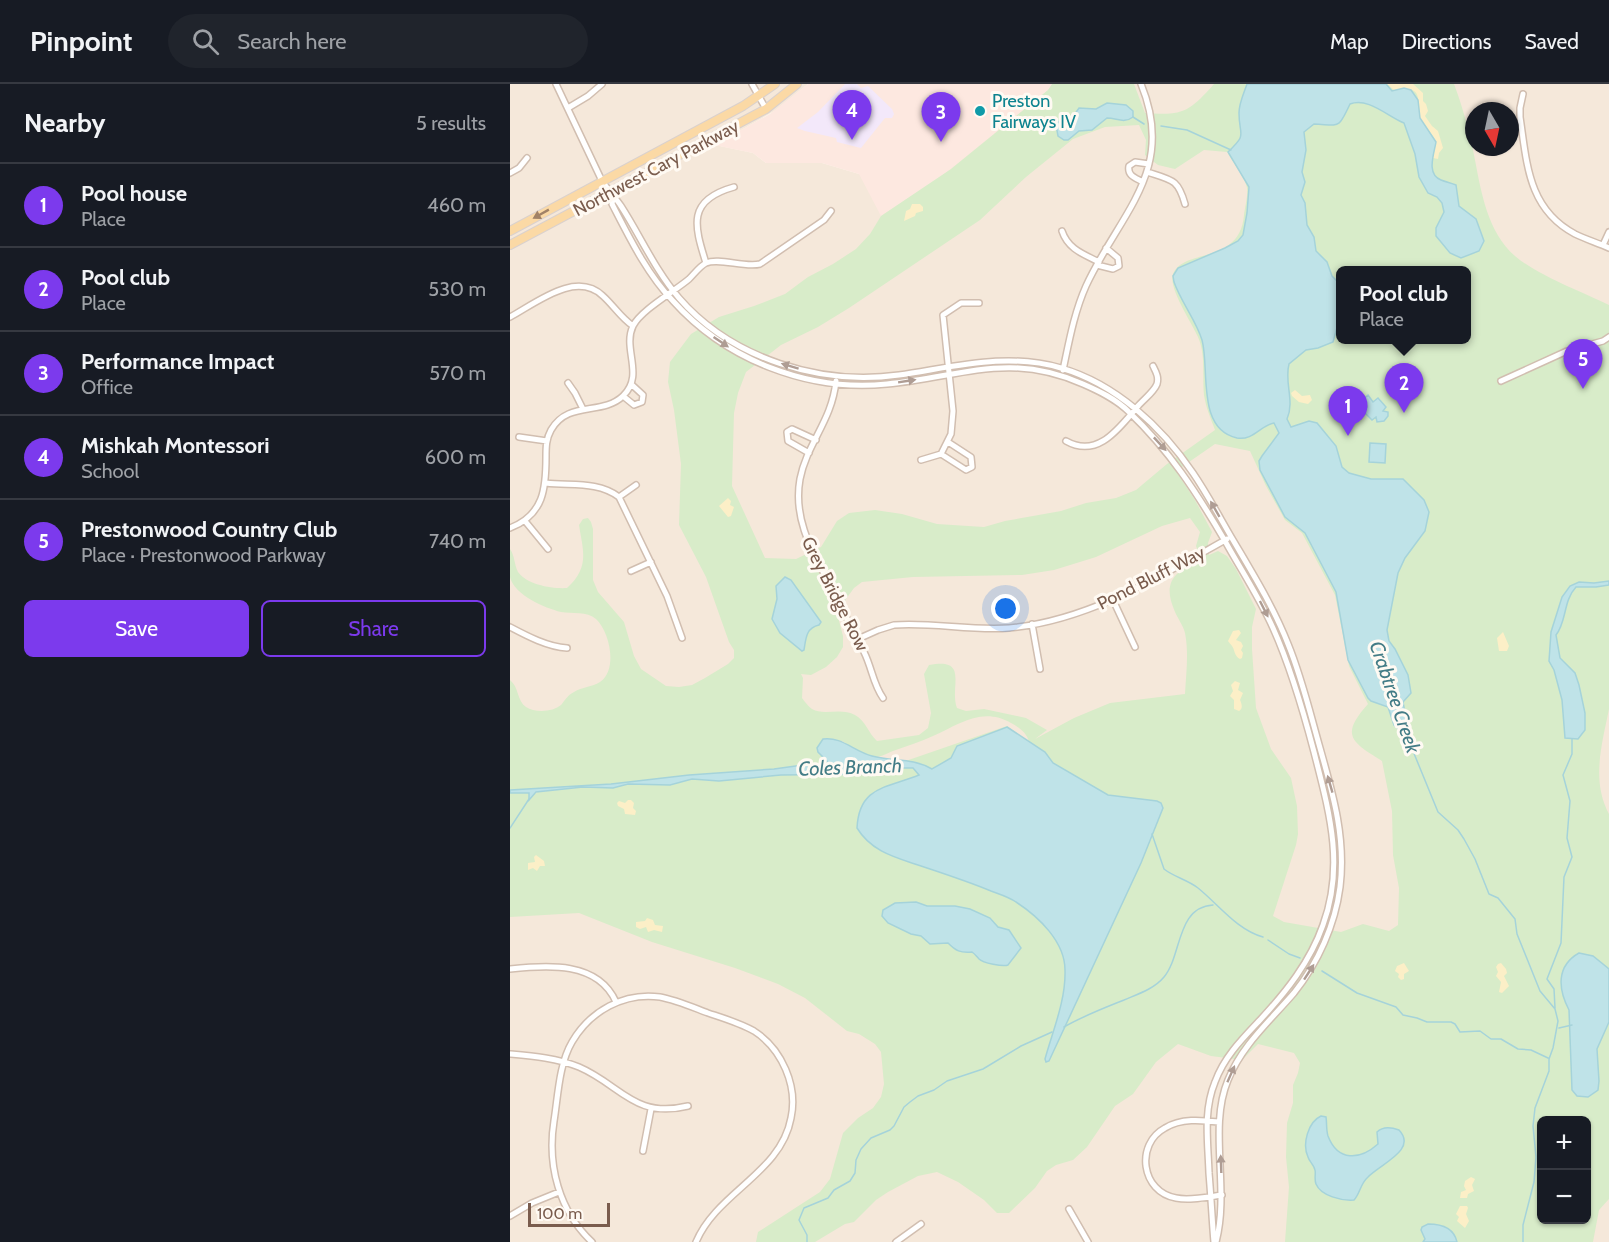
<!DOCTYPE html>
<meta charset="utf-8">
<style>
:root{--surface:#171b24;--page:#20242c;--text:#f1f3f6;--muted:#9ea1a6;--line:#363941;--accent:#7c3aed}
body{margin:0;font-family:Cabin,sans-serif;background:var(--page);color:var(--text)}
.controls{position:absolute;right:18px;bottom:18px;display:grid;overflow:hidden;border-radius:9px;box-shadow:0 2px 4px #0004}
.controls button{width:54px;height:54px;display:grid;place-items:center;padding:0;border:0;border-bottom:2px solid var(--line);background:var(--surface);color:var(--text);font:30px sans-serif}
.compass{position:absolute;left:955px;top:18px;width:54px;height:54px;border-radius:50%;background:var(--surface);box-shadow:0 2px 4px #0004;rotate:171deg}
.scale{position:absolute;left:18px;bottom:15px;width:82px;box-sizing:border-box;padding-left:6px;border:3px solid #7a5c4d;border-top:0;font-size:16px;line-height:21px;white-space:nowrap;color:#7a5c4d;-webkit-text-stroke:4px #fffaf3;paint-order:stroke}
.you{position:absolute;left:496px;top:525px;width:21px;height:21px;margin:-15px;border:4px solid #fff;border-radius:50%;background:#1a73e8;box-shadow:0 0 0 9px #1a73e833}
.badge{display:grid;place-items:center;width:39px;height:39px;border-radius:50%;background:var(--accent);color:#fff;font-size:20px;font-weight:700}
.pin{position:absolute;translate:-50% -50px;filter:drop-shadow(0 2px 3px #0008)}
.pin::after{content:'';position:absolute;top:32px;width:21px;height:18px;background:inherit;clip-path:polygon(0 0,100% 0,50% 100%)}
.popup{position:absolute;left:826px;top:182px;width:135px;height:78px;box-sizing:border-box;display:grid;place-content:center;border-radius:9px;background:var(--surface);filter:drop-shadow(0 2px 4px #0005);font-size:20px;white-space:nowrap;color:var(--muted)}
.popup b{font-size:22px;color:var(--text)}
.popup::after{content:'';position:absolute;left:50%;top:100%;margin-left:-12px;border:12px solid transparent;border-top-color:var(--surface)}
.list{margin:0;padding:0;list-style:none}
h2{display:flex;justify-content:space-between;align-items:center;height:78px;margin:0;padding:0 24px;font-size:26px}
h2 small{font-size:20px;font-weight:400;color:var(--muted)}
.list li{display:grid;grid-template-columns:39px 1fr auto;gap:18px;align-items:center;box-sizing:border-box;height:84px;padding:0 24px;border-top:2px solid var(--line)}
.list b{display:block;font-size:22px;white-space:nowrap}
.list p{margin:0;font-size:20px;white-space:nowrap;color:var(--muted)}
.list em{font-size:20px;font-style:normal;color:var(--muted)}
.actions{display:flex;gap:12px;padding:18px 24px}
.actions a{flex:1;padding:14px 0;border:2px solid var(--accent);border-radius:9px;text-align:center;font-size:21px;color:var(--accent)}
.actions .main{background:var(--accent);color:#fff}
.icon{flex:none;width:33px;height:33px;fill:none;stroke:currentColor;stroke-width:2;stroke-linecap:round;stroke-linejoin:round}
.map{position:relative;flex:none;width:1099px;height:1158px;overflow:hidden}
header{display:flex;align-items:center;gap:36px;box-sizing:border-box;height:84px;padding:0 30px;background:var(--surface);border-bottom:2px solid var(--line)}
header strong{font-size:28px}
nav{display:flex;gap:33px;margin-inline-start:auto;font-size:21px}
.search{width:420px;height:54px;background:var(--page);display:flex;align-items:center;gap:15px;box-sizing:border-box;padding:0 21px;border-radius:33px;color:var(--muted);font-size:22px}
main{display:flex}
aside{flex:1;background:var(--surface)}
.map>svg:first-child{display:block}
.residential{fill:#f5e8da;fill-rule:evenodd}
.commercial{fill:#fde8e0}
.education{fill:#f3e8fa}
.green{fill:#d8ecc9;fill-rule:evenodd}
.sand{fill:#fcefc7}
.water{fill:#bfe3e8;stroke:#a5d3da;stroke-width:1.5}
.lines{fill:none;stroke-linecap:round;stroke-linejoin:round}
.stream{stroke:#a5d3da;stroke-width:1.5}
.minor-casing{stroke:#d1beb0;stroke-width:8}
.primary-casing{stroke:#dad1cd;stroke-width:10}
.minor{stroke:#fff;stroke-width:5}
.primary{stroke:#fbd9a5;stroke-width:8}
.oneway{fill:#a18267}
.oneway2{fill:#af9d94}
.culture-dot{fill:#0f9aa8;stroke:#fffaf3;stroke-width:2}
.labels{text-anchor:middle;dominant-baseline:central;stroke-width:6;stroke-linejoin:round;paint-order:stroke}
.culture-label{font-size:18px;fill:#0d838f;stroke:#fffaf3;text-anchor:start}
.street-label{font-size:18px;fill:#7a5c4d;stroke:#fffaf3}
.water-label{font-size:20px;font-style:italic;fill:#437c86;stroke:#fffaf3}
</style>
<header>
<strong>Pinpoint</strong>
<div class="search"><svg class="icon" aria-label="search" viewBox="0 0 24 24"><circle cx="10" cy="10" r="6"/><path d="M15 15l6 6"/></svg>Search here</div>
<nav><a>Map</a><a>Directions</a><a>Saved</a></nav>
</header>
<main>
<aside>
<h2>Nearby<small>5 results</small></h2>
<ul class="list">
<li><span class="badge">1</span><div><b>Pool house</b><p>Place</p></div><em>460 m</em></li>
<li><span class="badge">2</span><div><b>Pool club</b><p>Place</p></div><em>530 m</em></li>
<li><span class="badge">3</span><div><b>Performance Impact</b><p>Office</p></div><em>570 m</em></li>
<li><span class="badge">4</span><div><b>Mishkah Montessori</b><p>School</p></div><em>600 m</em></li>
<li><span class="badge">5</span><div><b>Prestonwood Country Club</b><p>Place · Prestonwood Parkway</p></div><em>740 m</em></li>
</ul>
<div class="actions"><a class="main">Save</a><a>Share</a></div>
</aside>
<div class="map">
<svg width="1099" height="1158" viewBox="0 0 1099 1158">
<rect width="100%" height="100%" fill="#fdf6ec"/>
<path class="residential" d="M0 0H298L266 26 205 61 243 69 256 79H312L349 90 418 101 538 6 542 0H1099V1158H0ZM964 27H1000V63H964ZM831 186H957V256H831ZM1032 1036H1076V1136H1032Z"/>
<path class="commercial" d="M298 0H542L538 6 432 92 371 132 349 90 312 79H256L243 69 204 61 260 30Z"/>
<path class="education" d="M335 0H347L351 4 358 2 382 25 384 30 382 34H375L351 64 327 58 326 54 295 47 287 44 308 28Z"/>
<path class="green" d="M542 0H624L635 29C673 32 679 28 704 0H944C953 24 960 50 965 76 971 108 978 149 1005 172 1027 191 1072 208 1099 221V625C1092 660 1081 697 1099 730V1115L1089 1126 1083 1158H775L779 1103 776 1073 777 1039 783 1019V1001L788 989 790 979 784 969 748 960 732 976 701 972 668 960 646 978 623 1010 605 1022 577 1063 563 1076 546 1081 537 1087 525 1104 499 1129H487L474 1116 448 1098 427 1088 408 1092 378 1108 366 1116 344 1138 335 1140 305 1158H246L248 1148 310 1108 320 1095 333 1049 348 1034 363 1024 371 1013 374 1000 371 968 365 960 349 950 337 947 295 914 268 900 225 884 142 858 69 829 0 833V709H20V713L28 708 73 703 103 704 118 700 160 701 182 695 209 697 271 691 358 690 497 642 519 658C517 649 510 644 501 639 472 622 448 641 423 652 410 658 396 662 383 667 378 669 371 673 365 673 354 674 341 663 332 657L308 668 314 672 318 680H300L264 685 179 691 101 700 0 706V596C9 603 7 617 16 623 25 629 43 628 51 621 55 616 58 611 64 608 72 603 82 603 90 598 108 586 100 548 86 535 77 527 62 530 51 528 35 524 4 511 0 493 0 484 0 474 0 465 5 472 4 480 8 488 17 501 43 505 57 504 80 483 73 467 69 441L73 435 78 434 81 438 83 445V496L88 508 114 538 124 572 131 585 156 602 169 603 182 601 195 594 218 580 224 574V566L219 558 196 493 169 441 171 380 164 326 158 298 160 278 181 250 209 233 244 222 275 210 298 193 323 180 346 165 360 150 371 132 441 85 538 6ZM629 41 636 56 635 71 648 81 665 85 694 66 717 68C722 77 736 95 737 104 738 112 735 123 734 131 730 181 673 164 663 190 658 204 682 239 688 253 696 271 692 292 694 311 696 324 701 335 705 346L657 380 626 406 606 414 576 419 551 427 495 437 474 443 427 440 392 430 365 426 339 429 327 437 311 463 286 475 255 474 222 402 224 329 228 309 236 288 271 261 308 243 339 224 470 136 516 93 563 55 595 43ZM831 186H957V256H831ZM705 360 740 367 756 402 775 436 792 449 825 511 839 582 858 620C830 651 841 658 872 677L882 727 883 771 889 804 888 841 879 847 853 840 831 848 774 838 763 832 786 761 788 750 787 722 781 694 761 665 746 624 742 565V543L746 525 726 485 717 472 708 467 699 471 698 459 702 448 685 416 666 387ZM680 434 690 448 686 462 691 475C666 488 651 496 665 528 668 535 673 541 675 549 679 569 676 590 675 610L600 619 564 634 525 655 537 646 516 634 474 625 456 627 447 624C439 603 460 573 419 581L414 590 421 629 418 644 409 651 367 657C358 649 356 637 345 631 331 623 314 632 302 625 299 623 295 618 292 614L293 594 291 590 301 591 316 583 327 573 333 563V552L328 533 336 515 344 504 352 498 403 493 512 491 544 486 586 473 652 442ZM1032 1036H1076V1136H1032Z"/>
<path class="sand" d="M877 0H903L913 9V17L916 20 918 27 915 32 922 42 928 47 933 64 929 69 928 75 923 74 926 57C922 50 916 44 912 37 902 20 920 0 884 6Z
M402 120H410L413 123V127L406 129 405 132 394 137 396 127 400 125Z
M785 306 792 312 800 311 802 316 798 320 789 318 782 312 781 309Z
M218 414 221 417 220 421 224 423 221 432 218 433 209 422Z
M723 547 729 546 731 549 726 556 731 558 733 562 731 566 733 569 732 574 730 575C724 572 725 566 722 562 721 560 719 559 718 557Z
M993 548 999 562 997 567H989L987 554Z
M725 597 730 599 728 606 733 609 730 616C732 620 733 625 729 627L724 625V616L720 612 723 607 721 601Z
M118 716H121L124 719 123 724 126 727 125 731 115 730 114 725 108 722 107 719 109 717 115 719Z
M26 771 34 777 35 782H30L27 787 23 784 18 786V779L25 778 24 773Z
M137 834 143 836 145 841 153 842 152 848 144 846 138 848 136 843 130 845 126 843V838L135 837Z
M894 879 899 887 894 890V895L891 896 888 893 889 890 885 887 887 882Z
M991 879 996 885 997 889 994 892 999 902 992 909 989 908 991 898 986 892 988 888 986 883 988 880Z
M961 1093 965 1095 962 1101 964 1107 958 1110 957 1114H950L951 1108 956 1106 954 1102 955 1097Z
M950 1122H957L958 1124 956 1130 959 1137 955 1144 947 1137 949 1133 946 1130Z"/>
<path class="water" d="M737 0H876L882 7 894 4 901 6 908 16 910 34 926 58C924 70 916 90 931 96 936 98 941 99 946 101L949 122 966 135 974 157 969 167 951 174 940 169 926 152V144L934 128 932 119 927 113 918 109 909 93 905 70 894 39C877 32 858 13 840 20 828 46 830 41 804 40L794 48 796 66 792 88 795 98 791 111 795 119 797 141 804 153 806 167 817 178 822 192 831 201V229L823 258 808 264 796 266 779 280C774 298 785 317 777 335L781 343 799 337 807 339 826 362 832 383 839 389 861 395H893L914 416 919 428 915 447 895 474 888 489 877 546 879 557 885 565 898 591 901 609 893 618 898 645V648L895 651 884 641 878 623 861 617 858 614 838 576 826 508 795 449 775 433 750 386 749 377 752 372 769 349 764 339C751 341 743 357 727 354 686 345 700 285 692 256 686 236 671 218 664 198L663 192 668 184 715 164 728 157 733 151 737 129 739 103 718 68C738 49 729 53 729 29 729 19 734 9 737 0Z
M597 19 616 21 623 27V33C614 40 607 34 597 34L582 46 569 47 558 56H554L548 52 546 41 550 36 562 34 569 24 586 25Z
M858 311 863 318 868 314 876 323 873 327 878 328V332L874 337 867 338 866 333 862 336 853 327 857 323 851 317Z
M860 359 876 360 875 379 859 378Z
M275 493 281 496 311 538 309 541C296 544 296 554 294 566L292 567 270 549 262 535 267 515 266 502Z
M1099 497V501L1086 503H1066C1053 517 1057 537 1046 551L1050 574 1065 589 1069 601 1075 629V646L1068 655 1055 654 1052 616 1044 586 1039 577 1041 548 1052 513 1060 502 1069 498 1084 499Z
M497 643 535 668 543 679 598 711 647 717 651 719 653 724 631 779 539 977 536 978 535 975C543 946 556 916 555 886 555 858 529 833 506 818 499 813 489 810 481 807 457 797 432 789 408 781 384 773 361 767 347 744 349 702 377 704 409 691L403 684H377L358 690 271 691 209 697 182 695 160 701 118 700 103 704 73 703 26 708 19 716V709H0V706L101 700 179 691 264 685 300 680H317V677L308 668 307 664 313 655C331 652 345 668 362 672 384 678 401 673 422 685L441 674 447 662Z
M406 818 417 822H445L460 825 480 834 488 843 499 846 511 864 498 881C493 883 473 879 469 875 467 873 465 870 462 868 450 869 446 867 438 859L420 860 411 852 401 850 378 839 372 832 373 826 385 819Z
M1069 869 1083 872 1099 885V938L1087 965 1089 997 1088 1006 1078 1013 1067 1012 1062 1006 1059 926C1048 905 1046 882 1069 869Z
M811 1032 816 1033C817 1039 816 1046 818 1052 828 1078 850 1076 868 1060L867 1048C873 1042 881 1043 889 1046 908 1066 870 1080 858 1093 850 1100 850 1110 844 1116 832 1117 811 1112 806 1100 804 1095 806 1090 805 1086 804 1081 799 1077 798 1073 792 1060 798 1038 811 1032Z
M918 1140C931 1140 944 1144 947 1158H913L915 1155 911 1146 912 1143Z"/>
<g class="lines">
<path class="stream" d="M623 33 634 40
M651 42 677 46 721 66
M896 650 928 728 948 746 954 755 965 775 979 810 988 814 1005 835 1007 850 1030 907 1045 925 1048 937 1043 964 1039 975V987L1025 1024 1023 1042 1026 1073 1024 1098 1013 1141V1158
M0 744 19 715
M642 750 654 785C664 793 678 796 688 804 708 820 727 846 753 853
M758 856 779 870 790 874
M812 887 847 909 886 923 893 931 907 934 917 938H941L945 940 950 948 970 947 981 955H991L1008 965 1021 966 1038 974
M1045 924 1044 905 1037 895 1051 859 1054 793 1062 773 1057 754 1060 717 1053 691 1062 670V655
M554 943C573 932 594 924 614 916 628 910 644 905 654 893 672 872 666 823 703 821
M1049 944 1062 941
M297 1158V1151L289 1136 294 1124 318 1114 324 1106 340 1097 345 1089 346 1076 351 1065 361 1054 380 1046 384 1042 394 1023 400 1018 408 1012 424 1006 437 997 473 985 511 962 542 948"/>
<defs>
<path id="minor" d="M46 0 92 97C98 106 105 113 111 122 131 153 145 186 169 214 222 275 311 302 389 291 444 283 497 268 551 284 606 300 652 343 683 389 698 411 710 434 723 456 743 490 764 524 778 560 792 594 800 629 810 664 823 710 836 754 830 803 825 841 808 879 784 909 760 937 732 961 718 996 698 1044 720 1105 706 1158
M242 0 256 25
M1013 10 1010 24V33C1017 80 1018 125 1065 150 1075 155 1088 159 1099 164
M58 24 78 12 92 0
M637 88C662 96 668 95 675 120
M0 89 9 84 17 74
M633 98C626 94 617 92 619 82L625 78 639 80
M103 114 102 120C119 153 137 190 163 217 216 276 298 308 377 300 452 293 498 267 573 300 589 307 606 315 619 328 659 366 687 409 715 457 731 486 749 513 763 544 781 584 793 626 804 668 819 727 835 781 813 841 800 878 776 908 750 936 732 955 714 973 705 998 693 1027 698 1058 699 1089 701 1112 702 1135 704 1158
M552 147C558 165 573 170 589 178
M1093 161 1099 148
M196 179C184 141 177 116 224 103
M587 181 603 185 609 182 608 174 596 164
M0 233C26 219 66 186 93 212 104 222 111 234 123 242
M553 286C559 258 564 229 576 202 609 130 667 87 631 0
M326 297C322 337 297 359 290 395 283 434 301 465 319 499 330 522 343 545 354 568 362 584 363 600 373 614
M991 297 1057 267 1093 257 1099 253
M58 299 65 309 73 325
M113 312 124 321 132 318 133 311 121 300
M9 353 37 357
M556 357C588 375 609 344 628 322 634 315 644 308 647 300 649 293 646 288 643 282
M299 369 278 357 277 348 282 345 306 356
M431 370 456 386 462 383 461 373 438 358
M411 376 431 370 441 350 443 327 433 231 451 219H469
M36 399C61 402 88 397 109 413L157 512 172 554
M109 413 126 401
M15 437 38 465
M0 444C34 431 36 404 36 373 36 363 36 355 41 346 58 316 92 332 113 312 135 291 112 265 123 242 131 226 165 207 179 195 184 190 190 182 196 179 209 173 234 184 250 180L314 136 321 127
M121 487 141 478
M603 516 625 563
M522 540 530 585
M0 543C17 552 38 563 57 564
M348 555 368 546 384 541C422 538 461 547 499 544 578 537 649 493 717 455
M0 885C37 881 88 877 106 918
M0 970C23 972 47 974 69 983 111 1001 124 1035 178 1022
M709 1038C691 1036 671 1034 655 1044 625 1060 631 1108 666 1114 680 1117 697 1113 712 1111
M133 1067 141 1025
M559 1125 578 1158
M0 1132 22 1119 49 1108
M82 1158C49 1127 37 1081 44 1037 48 1012 49 980 62 958 80 927 114 908 150 913 166 916 182 923 198 929 213 934 230 939 244 947 272 965 288 1002 281 1034 271 1089 207 1108 186 1158
M386 1158 411 1140"/>
<path id="primary" d="M0 147 233 22 265 0
M0 161 256 25 287 0"/>
</defs>
<use href="#minor" class="minor-casing"/>
<use href="#primary" class="primary-casing"/>
<use href="#minor" class="minor"/>
<use href="#primary" class="primary"/>
</g>
<defs><path id="oneway-solid" d="M-6-.8H1V-3.2L6.5 0L1 3.2V.8H-6Z" transform="scale(1.5)"/></defs>
<use class="oneway" href="#oneway-solid" transform="translate(31 130) rotate(151)"/>
<g class="oneway2">
<use href="#oneway-solid" transform="translate(211 258) rotate(34)"/>
<use href="#oneway-solid" transform="translate(280 282) rotate(-163)"/>
<use href="#oneway-solid" transform="translate(397 297) rotate(-9)"/>
<use href="#oneway-solid" transform="translate(650 360) rotate(47)"/>
<use href="#oneway-solid" transform="translate(705 425) rotate(-120)"/>
<use href="#oneway-solid" transform="translate(754 525) rotate(63)"/>
<use href="#oneway-solid" transform="translate(820 700) rotate(-106)"/>
<use href="#oneway-solid" transform="translate(799 888) rotate(-57)"/>
<use href="#oneway-solid" transform="translate(721 990) rotate(-66)"/>
<use href="#oneway-solid" transform="translate(711 1080) rotate(-92)"/>
</g>
<circle class="culture-dot" cx="470" cy="27" r="6"/>
<g class="labels">
<g class="culture-label">
<text x="482" y="17">Preston<tspan x="482" dy="21">Fairways IV</tspan></text>
</g>
<g class="street-label">
<text transform="translate(146 84) rotate(-28)">Northwest Cary Parkway</text>
<text transform="translate(641 494) rotate(-27)">Pond Bluff Way</text>
<text transform="translate(325 510) rotate(63)">Grey Bridge Row</text>
</g>
<g class="water-label">
<text transform="translate(885 613) rotate(71)">Crabtree Creek</text>
<text transform="translate(340 683) rotate(-2)">Coles Branch</text>
</g>
</g>
</svg>
<div class="controls">
<button>+</button>
<button>−</button>
</div>
<svg class="compass" viewBox="-18 -18 36 36"><path d="M0-13l5 13h-10z" fill="#e53935"/><path d="M0 13l5-13h-10z" fill="#9ea1a6"/></svg>
<div class="scale">100 m</div>
<div class="you"></div>
<div class="pin badge" style="left:838px;top:352px">1</div>
<div class="pin badge" style="left:894px;top:329px">2</div>
<div class="popup"><b>Pool club</b>Place</div>
<div class="pin badge" style="left:431px;top:58px">3</div>
<div class="pin badge" style="left:342px;top:56px">4</div>
<div class="pin badge" style="left:1073px;top:305px">5</div>
</div>
</main>
